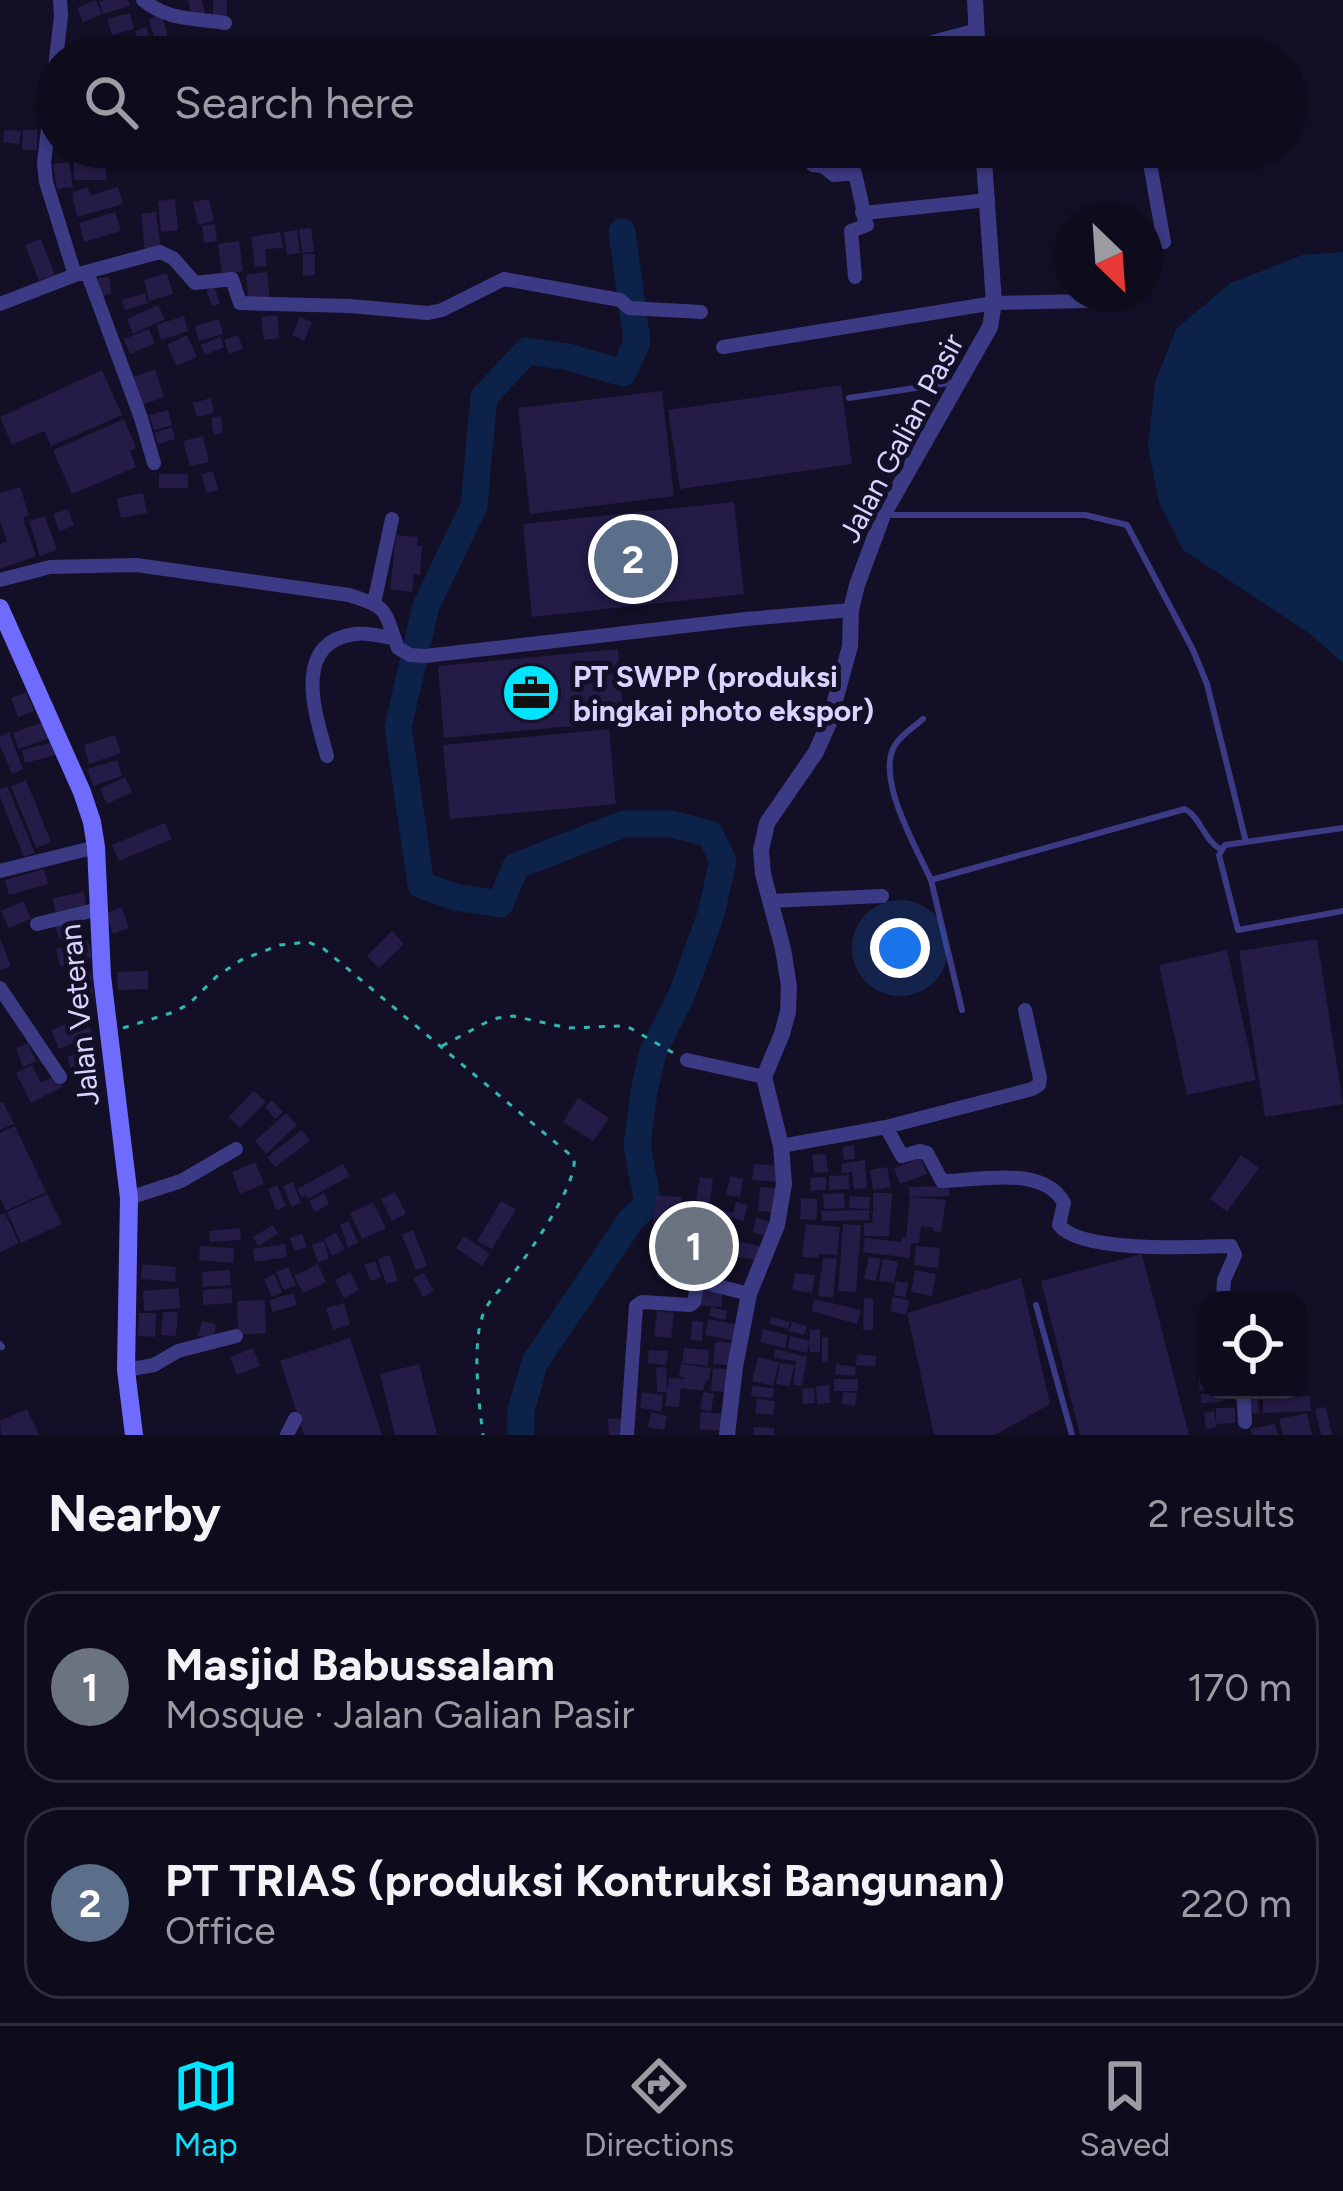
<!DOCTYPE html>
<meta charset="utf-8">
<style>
:root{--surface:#0e0b1c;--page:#1c1929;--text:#f1f3f6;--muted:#9b9ba3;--line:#2e2b3b;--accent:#00e5ff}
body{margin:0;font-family:Figtree,sans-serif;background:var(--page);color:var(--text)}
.controls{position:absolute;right:36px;bottom:36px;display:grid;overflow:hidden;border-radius:24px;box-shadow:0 3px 9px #0004}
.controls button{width:108px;height:108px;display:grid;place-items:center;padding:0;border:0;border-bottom:3px solid var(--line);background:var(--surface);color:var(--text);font:60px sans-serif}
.compass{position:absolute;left:1055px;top:204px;width:108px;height:108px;border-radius:50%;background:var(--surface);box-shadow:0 3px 9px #0004;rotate:155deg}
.you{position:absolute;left:900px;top:948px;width:42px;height:42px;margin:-30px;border:9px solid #fff;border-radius:50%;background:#1a73e8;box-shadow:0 0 0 18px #1a73e833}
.badge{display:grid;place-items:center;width:78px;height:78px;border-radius:50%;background:var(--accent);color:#fff;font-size:39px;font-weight:700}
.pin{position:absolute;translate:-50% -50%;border:6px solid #fff;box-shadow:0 3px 12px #0006}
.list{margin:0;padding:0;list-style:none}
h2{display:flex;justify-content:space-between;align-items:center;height:156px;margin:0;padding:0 48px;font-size:51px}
h2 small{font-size:39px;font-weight:400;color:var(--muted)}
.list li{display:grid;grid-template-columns:78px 1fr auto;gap:36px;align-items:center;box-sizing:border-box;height:192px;margin:0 24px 24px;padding:0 24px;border:3px solid var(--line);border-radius:36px}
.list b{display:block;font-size:45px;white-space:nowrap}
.list p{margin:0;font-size:39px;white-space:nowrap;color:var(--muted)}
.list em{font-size:39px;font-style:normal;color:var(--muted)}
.icon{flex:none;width:66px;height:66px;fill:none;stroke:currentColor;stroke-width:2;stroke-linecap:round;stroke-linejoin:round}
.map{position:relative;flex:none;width:1343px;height:1435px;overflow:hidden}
.search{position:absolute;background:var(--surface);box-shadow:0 3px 9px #0004;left:36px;right:36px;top:36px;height:132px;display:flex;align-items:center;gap:30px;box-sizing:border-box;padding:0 42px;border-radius:66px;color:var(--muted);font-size:45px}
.sheet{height:588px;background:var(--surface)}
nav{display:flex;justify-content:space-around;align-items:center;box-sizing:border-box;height:168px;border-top:3px solid var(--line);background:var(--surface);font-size:33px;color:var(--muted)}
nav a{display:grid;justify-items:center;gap:6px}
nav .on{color:var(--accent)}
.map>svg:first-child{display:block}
.water{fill:#0c2248}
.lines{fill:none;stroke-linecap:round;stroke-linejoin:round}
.river{stroke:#0c2248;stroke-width:27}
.building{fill:#241b47}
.path{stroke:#2fb8b0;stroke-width:3;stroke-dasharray:6 9;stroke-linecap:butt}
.service{stroke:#3d3a85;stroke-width:6}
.minor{stroke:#3d3a85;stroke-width:14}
.tertiary{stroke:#3d3a85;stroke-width:16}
.secondary{stroke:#6f6bff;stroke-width:18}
.labels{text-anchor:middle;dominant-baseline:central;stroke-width:10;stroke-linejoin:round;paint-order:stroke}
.street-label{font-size:30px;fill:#d9d4ff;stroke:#130f26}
.poi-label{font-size:30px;font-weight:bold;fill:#d9d4ff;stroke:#130f26;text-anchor:start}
</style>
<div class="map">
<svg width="1343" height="1435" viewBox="0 0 1343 1435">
<rect width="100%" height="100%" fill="#130f26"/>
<path class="water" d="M1343 252V663L1310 634 1183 550 1159 502 1148 446 1155 383 1176 329 1229 284 1302 255Z"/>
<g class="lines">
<path class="river" d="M521 1435V1410L535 1362 631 1220 648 1204 637 1145 644 1092 653 1052 682 994 711 914 723 861 710 834 672 824H624L516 866 500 904 455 897 421 885 398 727 426 606 474 506 484 397 527 351 568 357 623 373 637 342 622 232"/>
</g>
<path class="building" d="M96 0 102 14 83 22 77 8Z
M105 0H128L130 6 103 14 99 2Z
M188 0H202L206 17 192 19Z
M213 0H227V20H213Z
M130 13 134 29 112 35 107 19Z
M162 15 169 41 156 45 149 19Z
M146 27 152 42 141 46 135 31Z
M4 130 21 131 19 144 3 142Z
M23 130H37V150H22Z
M74 161H106V180H74Z
M69 162 73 187 57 189 53 164Z
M87 187 91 195 118 187 123 204 77 217 72 193Z
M175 199 178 230 161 232 158 201Z
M209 199 214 221 198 225 193 202Z
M115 212 121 231 84 242 79 223Z
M156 212 161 249 145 251 141 214Z
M215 224 217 241 204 243 202 226Z
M311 228 314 252 302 253 299 229Z
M297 230 300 253 287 255 284 232Z
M280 232 283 248 265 249 267 266 255 267 251 237Z
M41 239 55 275 39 281 25 245Z
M239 241 243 271 222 274 218 244Z
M303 254H315V275L303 276Z
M267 272 270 299 249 301 246 275Z
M167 273 173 294 149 301 144 280Z
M109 277 111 294 100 296 98 278Z
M214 287 220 303 212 306 206 289Z
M145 293 148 303 125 310 122 300Z
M158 305 165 319 133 334 127 319Z
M277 315 279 338 264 340 261 317Z
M184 316 188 331 161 340 156 325Z
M300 317 312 322 304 341 292 335Z
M219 319 223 334 199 341 195 326Z
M149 329 155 343 130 354 124 339Z
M187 335 197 357 177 366 167 345Z
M238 335 243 349 229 354 224 340Z
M220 337 224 347 205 355 201 345Z
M155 369 164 397 142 405 133 377Z
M102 370 122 415 51 446 44 431 12 445 0 417Z
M841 385 852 464 680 489 668 410Z
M662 391 674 496 530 514 518 408Z
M211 398 214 413 197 417 193 403Z
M168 410 172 425 154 430 149 415Z
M221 416 223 433 214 435 211 418Z
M124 419 136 448 130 451 136 467 72 494 53 450Z
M172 427 175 439 158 444 154 433Z
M203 436 209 462 190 466 183 441Z
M213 471 218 490 206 493 202 474Z
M159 474H188V488H159Z
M20 487 29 515 23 518 36 556 0 569V544L7 541 0 522V493Z
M143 493 147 513 121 518 117 498Z
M734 502 744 594 532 617 523 524Z
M68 509 74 526 59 531 53 514Z
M45 516 57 550 40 556 29 521Z
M396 535 418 537 417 546H422L420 575 414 574 412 592 390 589Z
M618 649 624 721 444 738 438 666Z
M26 692 34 711 18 717 11 698Z
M43 722 50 738 19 749 13 733Z
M609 729 616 804 450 819 443 745Z
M9 732 23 769 12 774 0 745V736Z
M115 735 121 753 89 764 84 745Z
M53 742 56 755 25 763 22 750Z
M117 760 122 776 93 786 87 769Z
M125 777 132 792 107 804 100 789Z
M26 780 51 842 36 848 11 786Z
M7 786 35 853 24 857 0 797V789Z
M165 823 172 839 119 861 112 845Z
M44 869 48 884 9 895 5 880Z
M84 892 86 906 55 912 53 898Z
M23 901 31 919 9 928 1 911Z
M122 907 129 928 113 934 106 913Z
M73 917 78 932 60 939 54 924Z
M392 931 404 944 379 968 367 956Z
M0 939 11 966 0 970Z
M1317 939 1343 1104 1265 1117 1239 951Z
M88 940 92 957 74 962 69 945Z
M67 946 72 963 60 966 56 949Z
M1227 950 1256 1080 1187 1095 1159 965Z
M91 970 93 994 73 995 71 971Z
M148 971V989L118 990 117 972Z
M69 1023 73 1034 90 1027 93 1034 59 1049 51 1030Z
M28 1043 36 1061 23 1067 16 1048Z
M97 1050 100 1062 70 1068 68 1056Z
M32 1065 41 1083 56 1075 62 1087 31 1103 16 1073Z
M254 1091 266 1102 240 1128 229 1117Z
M578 1098 609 1118 593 1141 563 1122Z
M272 1100 283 1112 275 1119 265 1107Z
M3 1102 14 1124 0 1130V1103Z
M286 1113 297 1125 266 1154 255 1141Z
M15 1126 46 1192 6 1211 0 1198V1133Z
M302 1130 310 1141 275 1167 267 1157Z
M854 1145 855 1159 844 1160 842 1147Z
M826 1154 828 1172 814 1173 812 1155Z
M1241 1155 1259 1168 1227 1212 1210 1199Z
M921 1158 927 1174 900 1184 894 1168Z
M865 1160 867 1188 854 1189 852 1172 842 1173 841 1164Z
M255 1162 264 1184 240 1194 232 1172Z
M343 1164 350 1176 308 1199 306 1195 302 1198 297 1189Z
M754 1164 779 1166 778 1182 752 1180Z
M887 1167 891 1187 873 1190 870 1170Z
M849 1175V1189L829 1190V1176Z
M730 1176 743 1179 740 1197 726 1195Z
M700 1177 713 1179 710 1203 696 1200Z
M826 1177V1190L811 1191 810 1178Z
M293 1182 301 1203 292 1207 283 1186Z
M277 1185 286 1206 276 1210 268 1189Z
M949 1186V1196L909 1197V1187Z
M760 1187 776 1188 774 1212 758 1211Z
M395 1192 406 1214 392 1221 381 1199Z
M324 1193 329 1204 315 1212 309 1201Z
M844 1193 845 1208 824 1209 823 1194Z
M873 1193H892L889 1236H864V1223H872L873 1210H878L873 1209Z
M47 1194 62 1224 21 1243 7 1212Z
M656 1195 682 1197 680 1227 653 1225Z
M850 1196 870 1197 869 1209 849 1208Z
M910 1197 946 1200 941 1232 934 1231V1228L921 1226 919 1243H911L910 1258 863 1252 865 1238 901 1242 902 1237 906 1238Z
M801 1198 817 1199V1210H814L817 1211 816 1220 800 1219Z
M501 1201 516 1209 492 1249 477 1241Z
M373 1202 386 1228 362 1239 350 1213Z
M736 1202 748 1205 743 1221 731 1217 728 1227 718 1225 722 1210 733 1213Z
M684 1208 715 1209 714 1226 683 1224Z
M869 1210V1220L822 1221 821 1211Z
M5 1213 19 1243 0 1252V1215Z
M756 1218 771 1222 767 1236 753 1233Z
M349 1221 358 1243 348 1247 340 1225Z
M806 1224 840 1227 837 1255 819 1254V1258L802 1257Z
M843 1224 861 1225 856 1292 838 1291Z
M273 1225 278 1234 258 1246 253 1237Z
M240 1228 241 1240 210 1242 209 1231Z
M413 1230 427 1266 416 1270 402 1235Z
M675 1230 716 1232 714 1262 673 1259Z
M336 1233 345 1249 332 1256 324 1239Z
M302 1234 307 1247 295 1251 290 1238Z
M464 1236 490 1254 482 1266 456 1248Z
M732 1240 764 1247 761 1261 728 1255Z
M324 1241 329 1259 318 1262 312 1245Z
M285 1244 287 1257 255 1262 253 1249Z
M200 1246 234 1248 233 1263 199 1260Z
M916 1246 940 1248 938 1268 914 1265Z
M1142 1254 1189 1435H1080L1041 1281Z
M390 1255 398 1281 386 1284 378 1259Z
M869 1257 881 1259 876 1281 864 1279Z
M823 1258 837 1259 833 1298 818 1296Z
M883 1259 898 1262 894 1283 879 1281Z
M375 1261 381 1277 371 1281 364 1265Z
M142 1264 176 1267 175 1282 141 1279Z
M318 1264 326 1282 303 1293 294 1276Z
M288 1267 296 1285 284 1290 276 1272Z
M230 1270 231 1285 203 1287 202 1272Z
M915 1270 936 1274 932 1296 911 1292Z
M350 1272 359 1290 344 1298 335 1280Z
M424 1273 434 1291 423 1297 413 1278Z
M795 1273 815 1275 812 1293 792 1290Z
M274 1274 282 1292 272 1297 264 1279Z
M1021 1278 1050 1404 995 1435H934L907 1313Z
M896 1281 908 1283 906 1297 894 1295Z
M179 1288 180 1308 144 1311 143 1291Z
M232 1288V1303L203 1305V1290Z
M700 1290 723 1292 721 1307 698 1305Z
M294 1293 297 1305 273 1312 269 1300Z
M893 1297 909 1300 906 1315 890 1311Z
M864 1298 873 1299V1330H863Z
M814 1299 861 1310 857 1324 812 1311Z
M265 1300 266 1333 238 1335 237 1301Z
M344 1303 350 1325 333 1330 326 1308Z
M711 1307 727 1311 725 1320 709 1316Z
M657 1311 674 1313 671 1338 654 1336Z
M163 1312H178L176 1336 161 1335Z
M139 1313H156L155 1337 138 1336Z
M771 1317 790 1322 788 1329 770 1324Z
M708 1319 739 1325 736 1341 705 1335Z
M202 1321 216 1324 213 1339 198 1336Z
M692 1321 703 1322 702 1341 691 1340Z
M792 1322 807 1326 804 1335 789 1331Z
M763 1329 788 1335 785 1348 760 1342Z
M820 1329V1352H810V1330Z
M790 1336 810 1341 807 1353 788 1348Z
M822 1337H828V1362H822Z
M350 1338 382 1435H304L280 1361Z
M715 1342 736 1343 734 1366 713 1364Z
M253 1348 260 1366 237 1375 230 1357Z
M684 1348 709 1350 708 1366 682 1363Z
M775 1349 807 1357 802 1386 793 1385 796 1361 780 1359V1356L779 1358H774Z
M649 1350 668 1351 666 1365 647 1363Z
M857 1354 876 1356 875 1366 856 1365Z
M758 1357 779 1362 773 1386 752 1381Z
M780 1363 794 1365 790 1386 776 1384Z
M419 1364 437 1435H395L380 1374Z
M681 1364 711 1368 709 1380H706L703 1391 681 1388 679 1407 665 1406 669 1378 684 1379V1377L679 1376Z
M836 1364 856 1367 855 1376 835 1374Z
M666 1367 667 1392H657L656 1368Z
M713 1368 732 1370 731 1392 711 1391Z
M1208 1372V1390H1199V1373Z
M834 1379H858V1391H834Z
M829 1385 830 1403 817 1404 816 1386Z
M752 1386 774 1388 773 1398 751 1396Z
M814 1388 815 1403 803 1404 802 1389Z
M1244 1390H1257L1259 1413 1246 1414Z
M642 1392 663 1395 661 1411 640 1408Z
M703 1392 714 1394 711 1411 700 1409Z
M843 1392 857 1393 855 1406 842 1404Z
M1223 1393V1402L1201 1403V1394Z
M1310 1396 1311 1411 1263 1413V1398Z
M757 1399 775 1401 773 1415 755 1413Z
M1326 1407 1332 1435H1321L1315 1409Z
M1216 1408H1235V1423L1216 1424Z
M27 1409 39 1435H1L0 1421Z
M1214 1411 1217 1427 1206 1429 1204 1413Z
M651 1412 667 1416 664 1430 648 1427Z
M701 1412 727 1414 725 1431 699 1429Z
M1307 1413 1312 1435H1283L1279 1419Z
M622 1418 623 1435H609L608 1419Z
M1275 1424 1278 1435H1252L1250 1429Z
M754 1427 774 1428V1435H753Z"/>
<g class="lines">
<path class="path" d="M123 1028 174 1012 189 1004 216 977 241 960 280 945 308 942 324 949 574 1158C578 1184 530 1251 513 1274 504 1286 490 1298 484 1312 471 1342 479 1403 483 1435
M442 1046 485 1023 498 1018 513 1016 568 1028 621 1026 630 1028 675 1054"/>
<path class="service" d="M849 398 955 382
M887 515H1085L1127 525 1193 650 1207 684 1246 842
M923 719C914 727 901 735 895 745 875 778 917 849 931 880L1185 809C1201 818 1204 840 1220 849
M1343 828 1225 845 1219 855 1238 930 1343 911
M931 880 962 1010
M1036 1305 1072 1435
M0 1344 2 1347"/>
<path class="minor" d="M60 0 61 16 44 163 46 182 75 275
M143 0C168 21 195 18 225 23
M877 57 977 30
M810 147V161L813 165 823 166 834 175 855 173 864 213 988 200
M1147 147 1164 242
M87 272 141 418 154 463
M855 277 851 231 867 225 862 212
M0 304 75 275 160 252 173 258 195 283 232 279 240 303 350 306 428 313 442 310 504 279 620 300 629 308 701 312
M723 347 994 303 1089 301
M0 580 50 567 136 565 349 595C391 608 383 610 398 648L410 655 425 656 746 619 851 610
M374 603 392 519
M327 756C316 716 290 643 355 634 367 632 382 637 394 638
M0 871 96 847
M770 901 882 896
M37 924 99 909
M0 988 60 1077
M687 1060 764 1077
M886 1127 902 1156 920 1151 927 1153 942 1181C977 1181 1043 1164 1064 1203L1059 1225C1080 1253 1195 1247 1231 1246L1235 1255 1224 1280 1223 1300
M781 1146 886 1127 1032 1089 1039 1085 1040 1078 1025 1010
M129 1198 181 1181 236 1149
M664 1272 749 1294
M126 1370 154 1365 178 1351 236 1336
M1243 1390 1245 1422
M287 1435 295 1419
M627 1435 636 1306 642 1302 690 1305 694 1302 698 1281"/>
<path class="tertiary" d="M975 0 978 57
M727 1435 735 1367 749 1294 777 1225 784 1184 781 1146 764 1077 782 1034 788 1012 789 986 783 949 763 874 761 850 767 823 816 752 829 723 850 646 851 610 857 585 883 515 990 327 994 303 983 147"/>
<path class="secondary" d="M0 608 82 792 92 822 96 847 102 976 129 1198 126 1370 134 1435"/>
</g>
<defs>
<symbol id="office-disc" viewBox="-11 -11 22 22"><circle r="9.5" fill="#00e5ff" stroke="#130f26"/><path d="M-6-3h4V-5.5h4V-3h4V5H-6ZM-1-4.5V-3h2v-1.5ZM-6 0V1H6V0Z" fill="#111"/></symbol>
</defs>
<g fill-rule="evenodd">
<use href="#office-disc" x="498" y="660" width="66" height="66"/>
</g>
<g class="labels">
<g class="street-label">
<text transform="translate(901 438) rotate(-62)">Jalan Galian Pasir</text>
<text transform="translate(79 1015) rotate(-96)">Jalan Veteran</text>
</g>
<g class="poi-label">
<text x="573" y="676">PT SWPP (produksi<tspan x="573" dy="34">bingkai photo ekspor)</tspan></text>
</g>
</g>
</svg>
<div class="controls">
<button><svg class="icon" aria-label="locate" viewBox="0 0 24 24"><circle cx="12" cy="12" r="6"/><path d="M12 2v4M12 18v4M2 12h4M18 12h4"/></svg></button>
</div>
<svg class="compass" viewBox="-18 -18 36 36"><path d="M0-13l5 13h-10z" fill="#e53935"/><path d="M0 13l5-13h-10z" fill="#9b9ba3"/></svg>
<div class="you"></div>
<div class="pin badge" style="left:694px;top:1246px;background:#6b7280">1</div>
<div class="pin badge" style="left:633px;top:559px;background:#5c6f8a">2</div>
<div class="search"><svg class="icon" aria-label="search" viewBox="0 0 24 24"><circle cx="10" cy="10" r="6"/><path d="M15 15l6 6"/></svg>Search here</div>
</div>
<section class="sheet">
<h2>Nearby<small>2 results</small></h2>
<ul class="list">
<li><span class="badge" style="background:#6b7280">1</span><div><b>Masjid Babussalam</b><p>Mosque · Jalan Galian Pasir</p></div><em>170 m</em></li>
<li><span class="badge" style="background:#5c6f8a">2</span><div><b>PT TRIAS (produksi Kontruksi Bangunan)</b><p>Office</p></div><em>220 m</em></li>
</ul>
</section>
<nav>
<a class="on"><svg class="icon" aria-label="map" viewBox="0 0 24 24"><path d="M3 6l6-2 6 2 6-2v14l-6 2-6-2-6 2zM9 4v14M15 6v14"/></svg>Map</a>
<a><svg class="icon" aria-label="directions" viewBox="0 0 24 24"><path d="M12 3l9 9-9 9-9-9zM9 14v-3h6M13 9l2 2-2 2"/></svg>Directions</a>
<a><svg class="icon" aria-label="saved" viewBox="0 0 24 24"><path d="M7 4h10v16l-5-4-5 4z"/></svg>Saved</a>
</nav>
